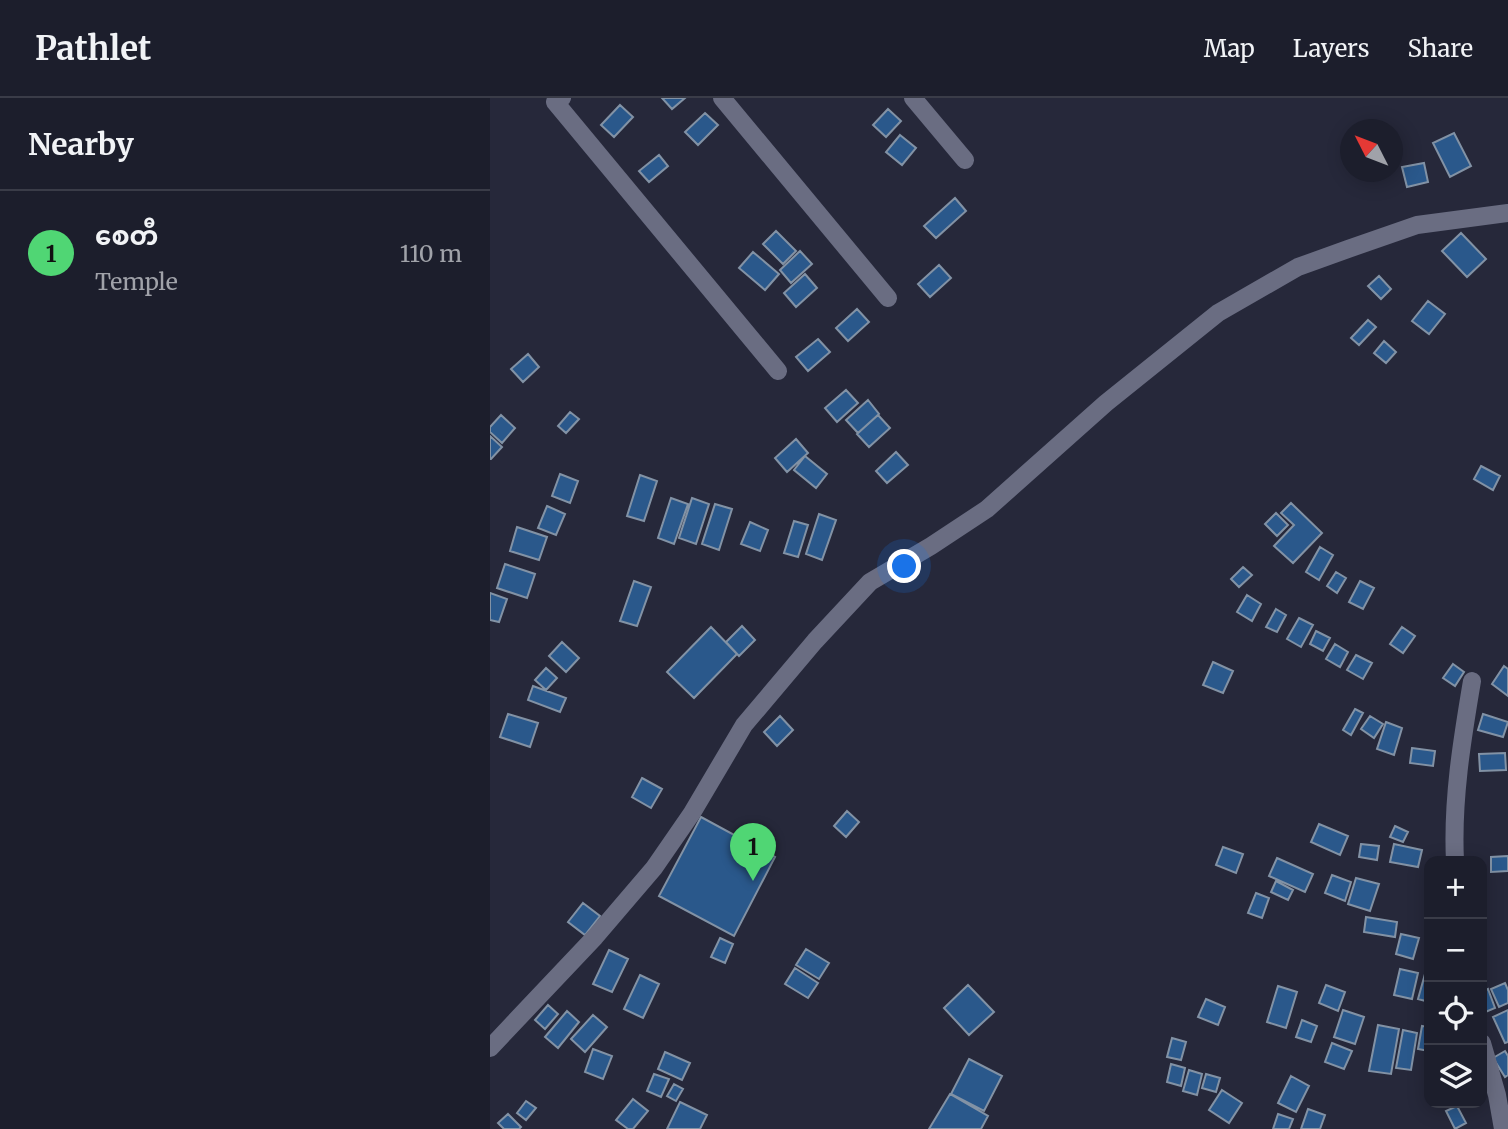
<!DOCTYPE html>
<meta charset="utf-8">
<style>
:root{--surface:#1c1e2c;--page:#292b38;--text:#f1f3f6;--muted:#a0a2a9;--line:#3a3c48;--accent:#50d674}
body{margin:0;font-family:Merriweather,"Noto Sans Myanmar",serif;background:var(--page);color:var(--text)}
.controls{position:absolute;right:21px;bottom:21px;display:grid;overflow:hidden;border-radius:14px;box-shadow:0 4px 18px #0003}
.controls button{width:63px;height:63px;display:grid;place-items:center;padding:0;border:0;border-bottom:2px solid var(--line);background:var(--surface);color:var(--text);font:35px sans-serif}
.compass{position:absolute;left:850px;top:21px;width:63px;height:63px;border-radius:50%;background:var(--surface);box-shadow:0 4px 18px #0003;rotate:312deg}
.you{position:absolute;left:415px;top:469px;width:24px;height:24px;margin:-18px;border:5px solid #fff;border-radius:50%;background:#1a73e8;box-shadow:0 0 0 10px #1a73e833}
.badge{display:grid;place-items:center;width:46px;height:46px;border-radius:50%;background:var(--accent);color:#111;font-size:23px;font-weight:700}
.pin{position:absolute;translate:-50% -58px;filter:drop-shadow(0 2px 4px #0008)}
.pin::after{content:'';position:absolute;top:37px;width:24px;height:21px;background:inherit;clip-path:polygon(0 0,100% 0,50% 100%)}
.list{margin:0;padding:0;list-style:none}
h2{display:flex;justify-content:space-between;align-items:center;height:91px;margin:0;padding:0 28px;font-size:30px}
h2 small{font-size:23px;font-weight:400;color:var(--muted)}
.list li{display:grid;grid-template-columns:46px 1fr auto;gap:21px;align-items:center;box-sizing:border-box;height:126px;padding:0 28px;border-top:2px solid var(--line)}
.list b{display:block;font-size:26px;white-space:nowrap}
.list p{margin:0;font-size:23px;white-space:nowrap;color:var(--muted)}
.list em{font-size:23px;font-style:normal;color:var(--muted)}
.icon{flex:none;width:38px;height:38px;fill:none;stroke:currentColor;stroke-width:2;stroke-linecap:round;stroke-linejoin:round}
.map{position:relative;flex:none;width:1018px;height:1031px;overflow:hidden}
header{display:flex;align-items:center;gap:42px;box-sizing:border-box;height:98px;padding:0 35px;background:var(--surface);border-bottom:2px solid var(--line)}
header strong{font-size:33px}
nav{display:flex;gap:38px;margin-inline-start:auto;font-size:24px}
main{display:flex}
aside{flex:1;background:var(--surface)}
.map>svg:first-child{display:block}
.building{fill:#2a588b;stroke:#8292a5;stroke-width:2}
.lines{fill:none;stroke-linecap:round;stroke-linejoin:round}
.minor{stroke:#6a6d82;stroke-width:18}
</style>
<header>
<strong>Pathlet</strong>
<nav><a>Map</a><a>Layers</a><a>Share</a></nav>
</header>
<main>
<aside>
<h2>Nearby<small></small></h2>
<ul class="list">
<li><span class="badge">1</span><div><b>စေတီ</b><p>Temple</p></div><em>110 m</em></li>
</ul>
</aside>
<div class="map">
<svg width="1018" height="1031" viewBox="0 0 1018 1031">
<rect width="100%" height="100%" fill="#26283a"/>
<path class="building" d="M172 0H195L182 11Z
M130 7 143 19 124 39 111 27Z
M398 11 411 23 396 39 383 27Z
M215 15 228 27 208 47 195 34Z
M964 35 981 68 960 79 943 45Z
M410 37 426 50 412 67 396 54Z
M169 57 178 68 159 84 149 73Z
M934 65 938 84 917 89 912 69Z
M465 100 476 113 446 140 434 128Z
M286 133 306 153 293 166 273 146Z
M971 135 996 161 977 179 952 153Z
M310 153 322 166 301 185 290 172Z
M263 154 289 176 275 192 249 170Z
M449 167 461 180 440 199 428 186Z
M315 176 327 190 306 209 294 195Z
M889 178 901 191 891 201 878 188Z
M938 203 955 216 939 236 922 223Z
M367 211 379 224 358 243 346 230Z
M878 222 886 229 869 247 861 240Z
M328 241 340 254 318 273 306 259Z
M894 243 906 254 896 265 884 255Z
M38 256 49 269 33 284 21 271Z
M356 292 368 305 347 324 335 310Z
M378 302 389 316 368 335 356 322Z
M80 314 89 321 76 335 68 328Z
M11 317 25 330 12 345 0 334V329Z
M388 317 400 330 379 349 367 336Z
M0 338 12 349 1 361H0Z
M306 341 318 355 297 374 285 360Z
M406 354 418 367 397 385 386 373Z
M315 358 337 376 326 390 304 372Z
M991 368 1010 378 1003 392 984 381Z
M70 376 88 383 80 405 62 398Z
M150 377 167 383 154 423 137 418Z
M181 400 198 406 184 446 168 440Z
M202 400 219 406 206 446 189 440Z
M801 405 832 435 803 465 784 448 804 427 791 415Z
M225 406 242 411 229 452 212 446Z
M57 408 75 416 66 437 48 430Z
M786 415 798 427 787 438 775 426Z
M329 416 346 422 332 462 316 456Z
M304 423 318 427 308 459 294 455Z
M260 424 278 432 270 453 251 446Z
M27 429 57 439 49 462 20 453Z
M830 449 843 457 829 482 816 474Z
M15 466 45 476 37 500 7 490Z
M753 469 762 477 749 489 741 481Z
M846 474 856 480 847 495 837 488Z
M144 483 161 489 147 528 130 523Z
M870 483 884 490 873 511 859 504Z
M0 495 17 501 9 524 0 522Z
M757 497 771 506 762 523 747 514Z
M786 511 796 517 787 534 776 529Z
M809 520 823 527 811 549 797 541Z
M252 528 265 542 249 558 236 544Z
M221 529 247 556 204 600 177 574Z
M912 529 925 538 913 555 900 546Z
M826 533 840 540 833 553 820 546Z
M72 544 89 560 76 574 59 558Z
M845 546 858 554 850 569 836 561Z
M866 557 882 565 873 581 857 572Z
M723 564 743 573 733 595 713 587Z
M963 566 974 574 965 588 953 580Z
M1014 568 1018 571V598L1002 586Z
M56 570 67 580 56 592 45 582Z
M43 588 76 600 70 614 38 602Z
M865 611 873 615 861 637 853 632Z
M18 616 48 625 40 649 10 639Z
M993 616 1018 624 1013 639 988 632Z
M290 618 303 632 287 648 274 634Z
M880 618 893 626 884 640 871 631Z
M896 624 912 630 904 657 887 651Z
M922 650 945 653 943 668 920 665Z
M1015 655 1016 672 990 673 989 656Z
M152 680 172 691 161 710 142 699Z
M357 713 369 724 356 739 344 728Z
M211 719 285 759 244 838 169 798Z
M829 726 858 738 850 757 821 744Z
M905 728 918 734 913 744 900 739Z
M871 746 889 748 887 762 869 759Z
M904 746 932 752 928 769 900 764Z
M733 749 753 756 746 775 726 767Z
M1018 758V773L1001 774V759Z
M787 760 823 776 815 794 779 778Z
M842 777 861 784 855 803 835 795Z
M866 780 889 786 880 813 858 806Z
M786 783 803 792 798 802 781 794Z
M766 795 779 800 772 820 758 815Z
M93 805 110 818 95 837 78 824Z
M876 819 907 824 905 839 874 834Z
M911 836 929 840 923 861 906 856Z
M230 840 243 846 235 865 221 859Z
M316 851 339 865 329 881 306 867Z
M119 852 138 861 122 894 103 886Z
M305 870 328 885 318 900 295 886Z
M910 871 928 875 922 901 904 897Z
M935 876 939 878V904L928 901Z
M150 877 169 886 153 920 134 911Z
M1015 885 1018 892V905L1009 909 1001 891Z
M478 887 504 914 479 937 454 910Z
M836 887 855 894 848 913 829 905Z
M788 888 807 894 796 930 777 924Z
M998 891 1005 910 993 915 992 894Z
M716 901 735 909 728 927 708 919Z
M58 907 68 916 55 931 45 922Z
M853 912 874 919 865 946 844 939Z
M1018 912V944L1015 945 1003 919Z
M77 913 89 924 68 950 55 939Z
M103 917 117 929 95 954 81 941Z
M812 922 827 928 821 944 806 939Z
M888 927 909 931 901 976 879 973Z
M932 928 939 929V953L928 951Z
M913 932 927 935 921 972 906 970Z
M682 940 696 944 691 962 677 959Z
M842 945 862 953 854 971 835 964Z
M103 951 122 958 113 981 95 974Z
M1015 953 1018 958V977L1015 979 1003 960Z
M175 954 200 965 192 982 168 971Z
M479 961 512 978 494 1013 461 996Z
M681 966 695 970 691 988 677 984Z
M699 972 712 976 707 997 693 993Z
M164 976 179 981 171 999 157 993Z
M716 976 730 980 726 994 712 990Z
M801 978 819 988 806 1014 788 1005Z
M184 986 193 991 186 1003 177 998Z
M732 992 752 1005 739 1025 719 1012Z
M460 996 498 1018 491 1031H439Z
M143 1001 158 1013 143 1031H138L126 1022Z
M36 1003 46 1010 36 1022 27 1015Z
M190 1004 217 1017 210 1031H177Z
M967 1008 976 1025 965 1031 956 1013Z
M818 1011 835 1017 830 1031H811Z
M18 1016 31 1029 29 1031H14L8 1025Z
M788 1016 803 1021 799 1031H783Z"/>
<g class="lines">
<path class="minor" d="M72 0 65 4 288 273
M232 0 398 200
M423 0 475 62
M965 763C962 703 972 642 982 583
M992 945 1007 997 1013 1031
M0 950 105 839 164 770 202 715 254 627 325 543 380 484 441 448 497 411 616 305 728 215 808 169 858 151 927 127 1018 115"/>
</g>
</svg>
<div class="controls">
<button>+</button>
<button>−</button>
<button><svg class="icon" aria-label="locate" viewBox="0 0 24 24"><circle cx="12" cy="12" r="6"/><path d="M12 2v4M12 18v4M2 12h4M18 12h4"/></svg></button>
<button><svg class="icon" aria-label="layers" viewBox="0 0 24 24"><path d="M12 4l9 5-9 5-9-5zM3 14l9 5 9-5"/></svg></button>
</div>
<svg class="compass" viewBox="-18 -18 36 36"><path d="M0-13l5 13h-10z" fill="#e53935"/><path d="M0 13l5-13h-10z" fill="#a0a2a9"/></svg>
<div class="you"></div>
<div class="pin badge" style="left:263px;top:783px">1</div>
</div>
</main>
